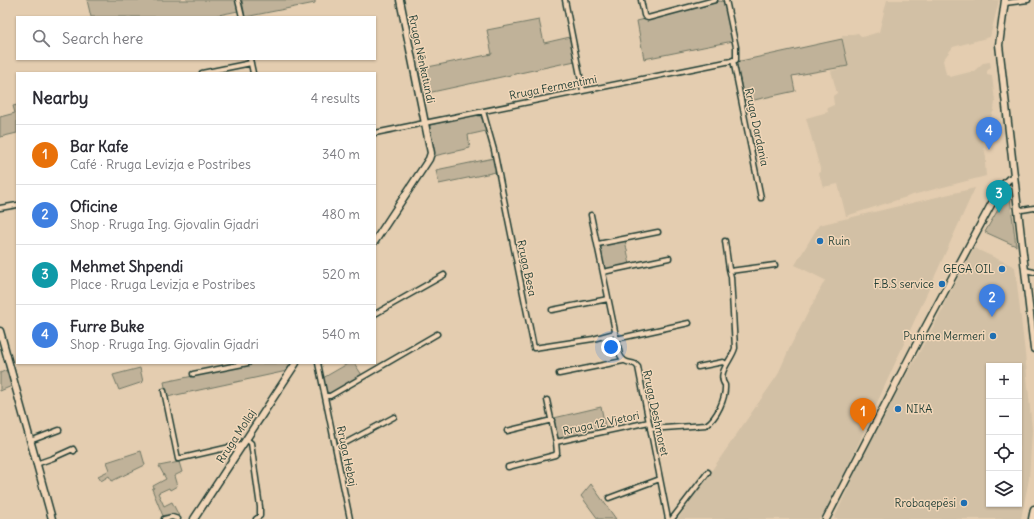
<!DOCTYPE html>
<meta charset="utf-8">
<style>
:root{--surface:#fff;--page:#f2f2f3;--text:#2b2b33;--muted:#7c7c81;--line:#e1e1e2;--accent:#111827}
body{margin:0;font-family:Delius,sans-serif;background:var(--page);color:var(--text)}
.controls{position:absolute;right:12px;bottom:12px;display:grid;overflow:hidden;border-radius:0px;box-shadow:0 1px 3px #0004}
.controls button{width:36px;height:36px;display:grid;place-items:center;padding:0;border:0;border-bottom:1px solid var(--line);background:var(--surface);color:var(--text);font:20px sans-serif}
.you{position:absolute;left:611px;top:347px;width:14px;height:14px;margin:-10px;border:3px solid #fff;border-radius:50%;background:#1a73e8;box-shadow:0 0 0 6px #1a73e833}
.badge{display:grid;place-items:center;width:26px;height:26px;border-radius:50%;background:var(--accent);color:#fff;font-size:13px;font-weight:700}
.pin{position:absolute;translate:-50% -33px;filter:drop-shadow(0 1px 2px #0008)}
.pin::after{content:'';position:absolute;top:21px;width:14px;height:12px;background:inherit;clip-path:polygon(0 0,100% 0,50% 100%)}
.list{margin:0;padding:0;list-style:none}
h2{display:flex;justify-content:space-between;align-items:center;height:52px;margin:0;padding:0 16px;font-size:17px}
h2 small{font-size:13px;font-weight:400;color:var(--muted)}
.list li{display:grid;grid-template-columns:26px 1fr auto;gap:12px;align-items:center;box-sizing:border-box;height:60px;padding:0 16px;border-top:1px solid var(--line)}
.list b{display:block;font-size:15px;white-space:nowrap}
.list p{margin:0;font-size:13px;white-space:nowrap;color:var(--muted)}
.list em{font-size:13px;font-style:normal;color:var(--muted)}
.icon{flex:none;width:22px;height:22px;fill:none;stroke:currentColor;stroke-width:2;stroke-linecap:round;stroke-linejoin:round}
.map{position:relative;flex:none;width:1034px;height:519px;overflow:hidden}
.search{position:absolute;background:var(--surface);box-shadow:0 1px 3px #0004;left:16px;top:16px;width:360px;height:44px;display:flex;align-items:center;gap:10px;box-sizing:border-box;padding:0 14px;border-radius:0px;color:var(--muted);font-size:15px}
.panel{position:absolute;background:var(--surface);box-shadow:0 1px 3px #0004;left:16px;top:72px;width:360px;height:292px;border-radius:0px}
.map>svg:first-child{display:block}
.built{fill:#d2c0a5;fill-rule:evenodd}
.green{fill:#c0b299;stroke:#707866}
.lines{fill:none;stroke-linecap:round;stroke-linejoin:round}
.street-casing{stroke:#1f3d34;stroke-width:7}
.secondary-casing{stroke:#1f3d34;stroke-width:9}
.street{stroke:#f1d6b8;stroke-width:4}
.secondary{stroke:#f1d6b8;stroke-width:6}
.poi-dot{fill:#1f6fb2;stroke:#f1d6b8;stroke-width:1.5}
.labels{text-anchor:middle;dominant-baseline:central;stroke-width:3;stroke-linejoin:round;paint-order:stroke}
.street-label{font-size:11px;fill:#1f3d34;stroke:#f1d6b8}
.poi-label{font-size:11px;fill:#1f3d34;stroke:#f1d6b8;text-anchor:end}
</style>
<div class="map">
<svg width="1034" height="519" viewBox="0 0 1034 519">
<rect width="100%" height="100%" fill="#e4cdb0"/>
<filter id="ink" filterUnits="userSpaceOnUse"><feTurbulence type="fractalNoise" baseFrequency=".025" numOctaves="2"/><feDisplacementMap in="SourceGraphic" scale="8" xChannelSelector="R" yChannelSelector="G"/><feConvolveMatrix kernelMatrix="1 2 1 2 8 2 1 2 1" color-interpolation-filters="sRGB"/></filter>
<g filter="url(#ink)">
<path class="built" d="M887 0H999L990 37 953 47 943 60 946 74 950 77 974 71 983 63 990 62 991 67 987 71V75L992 76 995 101 994 110 986 128 983 141 986 158V163H985L986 176 916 194 846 216 838 184 823 187 819 173 821 172 806 118 828 112 827 108 834 105 833 96 837 93 831 71 848 66 842 36 858 33 862 37 879 32Z
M975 188 850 462 822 519H678L777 376 791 345 825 280 795 265 819 225Z
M974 248 1015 267 1025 353 1032 430 1029 479 1021 519H834L866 449 944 307 943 306ZM989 366H1019V504H989Z"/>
<path class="green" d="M87 0H236L238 11 209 17H91Z
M242 0H315V3L245 17Z
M720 1 725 2 733 41 644 59 637 21Z
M539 20 544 43 570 37 575 61 423 94 418 69 492 54 487 30Z
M842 39 848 66 792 76 795 91 745 102 736 62Z
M17 105V133L0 137V117L15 113 13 106Z
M473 115C484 115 484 122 486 131L468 135 470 148 434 156 429 130 430 125Z
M494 158 496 172 439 184 436 170Z
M1006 196 1010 198 1016 246 985 232Z
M625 240 630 265 604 270 601 248 603 244Z
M256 363H293L287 371 167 397 164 382Z
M349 363H354L362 375 331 393 326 392 323 378Z
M140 368 143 382 119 390 113 375Z
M7 370 12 386 0 391V373Z
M601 407 606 430 562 439 558 438 554 418Z
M141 451 145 465 112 481 109 476 101 481 98 476 110 470 107 462Z
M179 462 182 472 174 476 177 486 170 490 169 488 158 493 164 506 172 502 179 516 169 517 165 515 163 516 152 489 154 488 153 486 166 479 159 466Z
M591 484 616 519H598L581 496Z"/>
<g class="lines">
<defs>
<path id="street" d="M238 0 242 17
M565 0 583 91
M641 0 644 15 645 17 648 18 715 0
M1005 3 1028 0
M250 59 253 73
M733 60 761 198
M202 73 251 63
M483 111 494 150 534 348 593 339 615 333
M375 133 736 60V47L726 0
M1018 207 1022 210 1034 208
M0 208 17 205
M591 215 620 355C624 363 628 362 635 364L638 367 668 519
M598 244 658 232
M1025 270 1034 272
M730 271 775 265
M603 272 669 258
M552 310 608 299
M375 314 444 275
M616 339 689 323
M318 363 350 519
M698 367 723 362 726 364
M193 374 248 363
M559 374 623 361
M164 391 178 459 243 444
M325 396H330L437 334
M650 429 706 425C717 418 726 398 725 385 716 373 732 360 735 348L731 277 729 269 725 241
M507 431 552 420
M246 439 251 443 260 507V516L256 519
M30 441 59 430
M556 442 649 422
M336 448 394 417
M36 464 53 458 73 449 74 451
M508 467 555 455 557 453 556 442 547 400
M609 498 660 479
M164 519 172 517 178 519
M672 519 708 472"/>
<path id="secondary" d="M1005 0 999 45 1034 349
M375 241 429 159 431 153 400 0
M0 331 52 519
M194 519 296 363
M826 519 917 343 1000 188 1009 179 1014 177
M1032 519 1034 509"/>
</defs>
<use href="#street" class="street-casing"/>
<use href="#secondary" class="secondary-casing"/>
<use href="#street" class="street"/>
<use href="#secondary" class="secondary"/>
</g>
</g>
<g class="poi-dot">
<circle cx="820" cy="241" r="4"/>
<circle cx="1002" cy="269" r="4"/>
<circle cx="942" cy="284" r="4"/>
<circle cx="993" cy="336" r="4"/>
<circle cx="898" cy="409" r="4"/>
<circle cx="964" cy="503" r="4"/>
</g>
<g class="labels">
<g class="street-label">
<text transform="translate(422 59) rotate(78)">Rruga Nënkatundi</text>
<text transform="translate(553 87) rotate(-11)">Rruga Fermentimi</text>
<text transform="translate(757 127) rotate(78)">Rruga Dardania</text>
<text transform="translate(527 268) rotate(78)">Rruga Besa</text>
<text transform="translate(656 413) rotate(78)">Rruga Deshmoret</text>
<text transform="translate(601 423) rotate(-12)">Rruga 12 Vjetori</text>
<text transform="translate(236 436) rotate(-57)">Rruga Mollaj</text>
<text transform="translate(347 456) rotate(78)">Rruga Hebaj</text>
</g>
<g class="poi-label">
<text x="828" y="241" text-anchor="start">Ruin</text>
<text x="994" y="269">GEGA OIL</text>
<text x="934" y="284">F.B.S service</text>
<text x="985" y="336">Punime Mermeri</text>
<text x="906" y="409" text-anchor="start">NIKA</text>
<text x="956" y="503">Rrobaqepësi</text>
</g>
</g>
</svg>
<div class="controls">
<button>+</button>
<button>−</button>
<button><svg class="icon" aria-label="locate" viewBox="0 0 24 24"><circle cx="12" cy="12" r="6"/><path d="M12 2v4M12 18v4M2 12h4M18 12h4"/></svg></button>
<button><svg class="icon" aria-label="layers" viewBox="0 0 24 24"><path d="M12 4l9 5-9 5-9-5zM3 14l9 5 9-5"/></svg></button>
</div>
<div class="you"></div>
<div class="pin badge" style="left:863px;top:431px;background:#e8710a">1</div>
<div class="pin badge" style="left:992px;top:317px;background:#3f7fe0">2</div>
<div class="pin badge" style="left:999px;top:213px;background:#0f9aa8">3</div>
<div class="pin badge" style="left:989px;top:150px;background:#3f7fe0">4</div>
<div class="search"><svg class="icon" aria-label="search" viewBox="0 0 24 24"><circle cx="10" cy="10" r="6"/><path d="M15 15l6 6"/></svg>Search here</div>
<section class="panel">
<h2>Nearby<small>4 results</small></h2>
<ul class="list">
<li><span class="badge" style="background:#e8710a">1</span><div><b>Bar Kafe</b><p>Café · Rruga Levizja e Postribes</p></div><em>340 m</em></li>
<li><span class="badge" style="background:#3f7fe0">2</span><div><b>Oficine</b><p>Shop · Rruga Ing. Gjovalin Gjadri</p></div><em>480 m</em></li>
<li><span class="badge" style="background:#0f9aa8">3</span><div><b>Mehmet Shpendi</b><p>Place · Rruga Levizja e Postribes</p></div><em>520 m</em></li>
<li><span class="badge" style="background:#3f7fe0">4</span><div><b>Furre Buke</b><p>Shop · Rruga Ing. Gjovalin Gjadri</p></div><em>540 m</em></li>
</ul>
</section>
</div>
